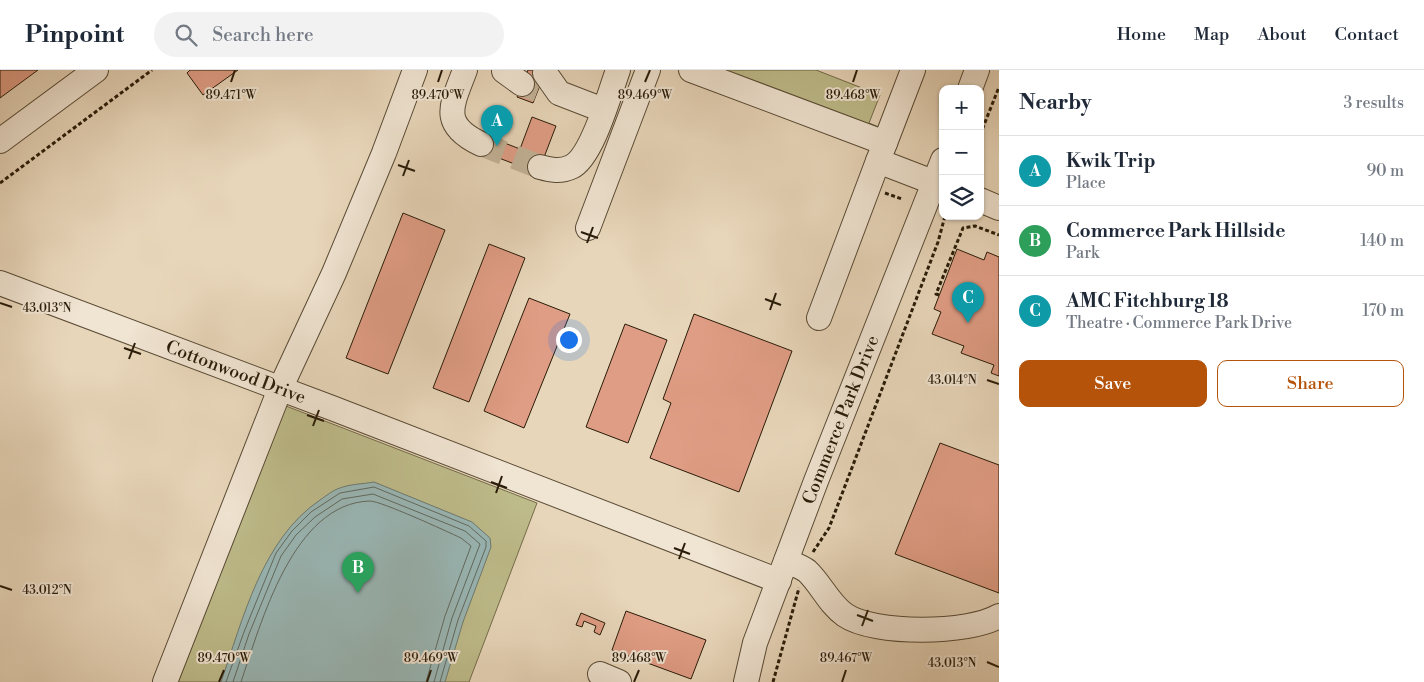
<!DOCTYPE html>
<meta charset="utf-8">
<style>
:root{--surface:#fff;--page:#f2f2f3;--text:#1f2937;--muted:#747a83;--line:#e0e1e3;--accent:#b45309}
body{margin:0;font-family:"Libre Bodoni",serif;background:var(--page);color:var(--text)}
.controls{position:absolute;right:15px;top:15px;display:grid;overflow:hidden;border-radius:10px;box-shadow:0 1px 4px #0004}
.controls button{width:45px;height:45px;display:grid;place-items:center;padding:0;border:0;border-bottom:1px solid var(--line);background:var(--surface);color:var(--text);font:25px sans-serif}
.you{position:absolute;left:568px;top:269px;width:18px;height:18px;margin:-12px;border:4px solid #fff;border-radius:50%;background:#1a73e8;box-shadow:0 0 0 8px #1a73e833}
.badge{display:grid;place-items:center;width:32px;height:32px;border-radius:50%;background:var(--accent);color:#fff;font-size:16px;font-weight:700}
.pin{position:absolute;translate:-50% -41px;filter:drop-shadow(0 1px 2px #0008)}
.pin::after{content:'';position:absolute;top:26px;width:18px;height:15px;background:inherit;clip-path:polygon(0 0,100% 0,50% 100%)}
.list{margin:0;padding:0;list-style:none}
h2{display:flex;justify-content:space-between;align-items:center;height:65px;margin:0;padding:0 20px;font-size:21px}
h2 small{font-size:16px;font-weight:400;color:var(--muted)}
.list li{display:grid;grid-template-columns:32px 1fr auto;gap:15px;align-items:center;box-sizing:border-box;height:70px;padding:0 20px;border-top:1px solid var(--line)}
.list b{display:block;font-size:19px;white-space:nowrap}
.list p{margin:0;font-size:16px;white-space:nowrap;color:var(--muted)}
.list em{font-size:16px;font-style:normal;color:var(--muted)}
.actions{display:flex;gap:10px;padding:15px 20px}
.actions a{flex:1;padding:11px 0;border:1px solid var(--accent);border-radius:10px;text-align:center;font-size:18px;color:var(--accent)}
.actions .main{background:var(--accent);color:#fff}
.icon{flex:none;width:28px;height:28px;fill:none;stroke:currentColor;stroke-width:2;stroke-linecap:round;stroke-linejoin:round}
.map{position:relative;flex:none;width:999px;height:612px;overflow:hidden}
header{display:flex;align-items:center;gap:30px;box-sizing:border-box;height:70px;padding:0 25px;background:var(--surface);border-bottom:1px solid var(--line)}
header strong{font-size:24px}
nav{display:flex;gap:28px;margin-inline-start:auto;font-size:18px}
.search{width:350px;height:45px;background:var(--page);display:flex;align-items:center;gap:12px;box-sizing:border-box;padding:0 18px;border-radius:28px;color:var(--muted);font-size:19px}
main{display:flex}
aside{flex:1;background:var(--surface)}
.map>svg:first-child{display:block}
.green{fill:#bebb8a;stroke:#736b49}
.water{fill:#99b7b6;stroke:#6c7970}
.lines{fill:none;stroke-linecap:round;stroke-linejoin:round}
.shore{stroke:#60695f;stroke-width:1}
.building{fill:#e09d85;stroke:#281b08}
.minor-tunnel{stroke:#c2b196;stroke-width:24;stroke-dasharray:24 12;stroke-linecap:butt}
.minor-casing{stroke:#584a34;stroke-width:26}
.path{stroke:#281b08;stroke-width:3;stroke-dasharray:4 2.5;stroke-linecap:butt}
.minor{stroke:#f0e4d2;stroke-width:24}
.ticks{fill:none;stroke:#281b08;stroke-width:2}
.labels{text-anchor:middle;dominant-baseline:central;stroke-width:4;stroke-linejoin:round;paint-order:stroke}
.street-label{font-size:18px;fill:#281b08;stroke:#f0e4d2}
.ticks-label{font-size:12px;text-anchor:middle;fill:#281b08;stroke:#f0e4d2;stroke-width:4;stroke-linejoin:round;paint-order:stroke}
</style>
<header>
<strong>Pinpoint</strong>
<div class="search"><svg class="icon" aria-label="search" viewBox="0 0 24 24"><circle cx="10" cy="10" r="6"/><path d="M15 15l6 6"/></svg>Search here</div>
<nav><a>Home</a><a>Map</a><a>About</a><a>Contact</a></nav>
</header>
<main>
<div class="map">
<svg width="999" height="612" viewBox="0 0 999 612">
<rect width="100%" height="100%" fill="#e8d6ba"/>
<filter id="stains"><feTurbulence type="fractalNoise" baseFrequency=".004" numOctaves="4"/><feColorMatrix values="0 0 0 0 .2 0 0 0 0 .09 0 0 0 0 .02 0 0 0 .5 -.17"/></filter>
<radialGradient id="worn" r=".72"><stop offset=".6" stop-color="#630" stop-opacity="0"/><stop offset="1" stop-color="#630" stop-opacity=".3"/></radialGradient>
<path class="green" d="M715 0H816L880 25 869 53 881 58 880 60Z
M286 336 537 433 469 612H178Z"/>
<path class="water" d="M374 412 472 452 490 468 491 477 463 552 445 612H221C243 549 262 469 320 430 326 426 333 420 340 418 350 414 363 414 374 412Z"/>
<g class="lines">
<path class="shore" d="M226 612 244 562 276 483 292 461 311 442 340 423 374 417 469 456 486 471V477L458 550 440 612
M233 612 249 564 281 486 296 465 315 447 342 429 373 424 465 461 480 474 452 548 434 612
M241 612C261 553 293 433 370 431 381 431 446 461 461 468L471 476 445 546 426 612"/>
</g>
<path class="building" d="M0 0H38L0 28Z
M190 0H238L203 25 187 3Z
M528 0H546L533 33 517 27Z
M532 47 556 56 538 103 478 80 484 65 520 79Z
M403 143 445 160 388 304 346 288Z
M489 174 525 188 469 332 433 318Z
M957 179 984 190 987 182 999 187V306L991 303 994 295 961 283 964 276 932 264 941 242 934 239Z
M529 228 570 244 524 358 484 341Z
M694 244 792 281 739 422 650 388 671 333 663 329Z
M625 254 667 270 628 373 586 357Z
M940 373 999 395V523L895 484Z
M626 541 706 570 691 609 612 580Z
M581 543 605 553 600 565 594 562 596 556 584 551 582 557 576 555Z"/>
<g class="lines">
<path class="minor-tunnel" d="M522 14 538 20
M481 74 540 97"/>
<defs>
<g id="minor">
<path d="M465 0C452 35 439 54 481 74"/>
<path d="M691 0 885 73 878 91 943 116"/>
<path d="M504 1 522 14"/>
<path d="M545 3 559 23 603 40"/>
<path d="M970 19 977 0"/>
<path d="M0 71 96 0"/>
<path d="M885 73 913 0"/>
<path d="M540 97C551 100 560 102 571 97 592 88 610 22 618 0"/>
<path d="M980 130 999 138"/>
<path d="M588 158 648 0"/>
<path id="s1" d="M0 213 332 338 779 511"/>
<path d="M819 248 878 91"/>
<path d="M786 491C793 494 802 497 807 501 821 514 829 534 845 545 874 565 969 564 999 546"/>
<path d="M600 604 619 612"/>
<path d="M165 612 280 319 334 203 384 83 415 0"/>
<path id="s2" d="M746 612 755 573 816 411 943 90"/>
</g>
</defs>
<use href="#minor" class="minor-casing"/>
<path class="path" d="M980 65 999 17
M0 113 152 0
M885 123 902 129
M939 225 936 224 963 158 975 156 999 165
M813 482 829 458 938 172 945 146
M773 612 799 518"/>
<use href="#minor" class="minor"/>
</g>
<path class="ticks" d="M231 12 235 0M438 12 442 0M645 12 650 0M853 12 857 0M398 95 415 101M403 106 409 90M581 162 598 168M587 173 593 157M765 229 781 235M0 233 12 237M770 240 776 223M124 278 141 284M129 289 135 273M987 310 999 314M307 345 324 351M313 356 319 340M491 412 507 418M496 423 502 406M674 478 690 484M679 489 685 473M0 516 12 520M857 545 873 551M862 556 868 540M987 592 999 597M219 612 224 600M427 612 431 600M634 612 639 600M842 612 846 600"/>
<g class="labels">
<g class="street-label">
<text stroke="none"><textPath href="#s1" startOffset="252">Cottonwood Drive</textPath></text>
<text stroke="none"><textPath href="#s2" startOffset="279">Commerce Park Drive</textPath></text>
</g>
</g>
<g class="ticks-label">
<text x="231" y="29">89.471°W</text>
<text x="438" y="29">89.470°W</text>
<text x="645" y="29">89.469°W</text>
<text x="853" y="29">89.468°W</text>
<text x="47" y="242">43.013°N</text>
<text x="952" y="314">43.014°N</text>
<text x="47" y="524">43.012°N</text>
<text x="224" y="592">89.470°W</text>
<text x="431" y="592">89.469°W</text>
<text x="639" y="592">89.468°W</text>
<text x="846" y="592">89.467°W</text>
<text x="952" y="597">43.013°N</text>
</g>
<rect width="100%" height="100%" filter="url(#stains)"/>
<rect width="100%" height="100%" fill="url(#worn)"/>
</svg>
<div class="controls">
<button>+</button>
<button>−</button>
<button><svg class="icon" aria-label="layers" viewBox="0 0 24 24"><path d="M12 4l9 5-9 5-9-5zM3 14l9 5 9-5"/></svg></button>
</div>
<div class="you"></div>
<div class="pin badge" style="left:497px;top:76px;background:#0f9aa8">A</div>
<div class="pin badge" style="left:358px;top:523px;background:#2e9e5b">B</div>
<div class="pin badge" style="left:968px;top:253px;background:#0f9aa8">C</div>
</div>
<aside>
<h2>Nearby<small>3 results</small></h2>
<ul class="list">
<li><span class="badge" style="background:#0f9aa8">A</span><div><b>Kwik Trip</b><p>Place</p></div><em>90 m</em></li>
<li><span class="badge" style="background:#2e9e5b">B</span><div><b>Commerce Park Hillside</b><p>Park</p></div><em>140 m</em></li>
<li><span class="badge" style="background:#0f9aa8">C</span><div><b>AMC Fitchburg 18</b><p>Theatre · Commerce Park Drive</p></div><em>170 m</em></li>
</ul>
<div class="actions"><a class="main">Save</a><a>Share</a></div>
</aside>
</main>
